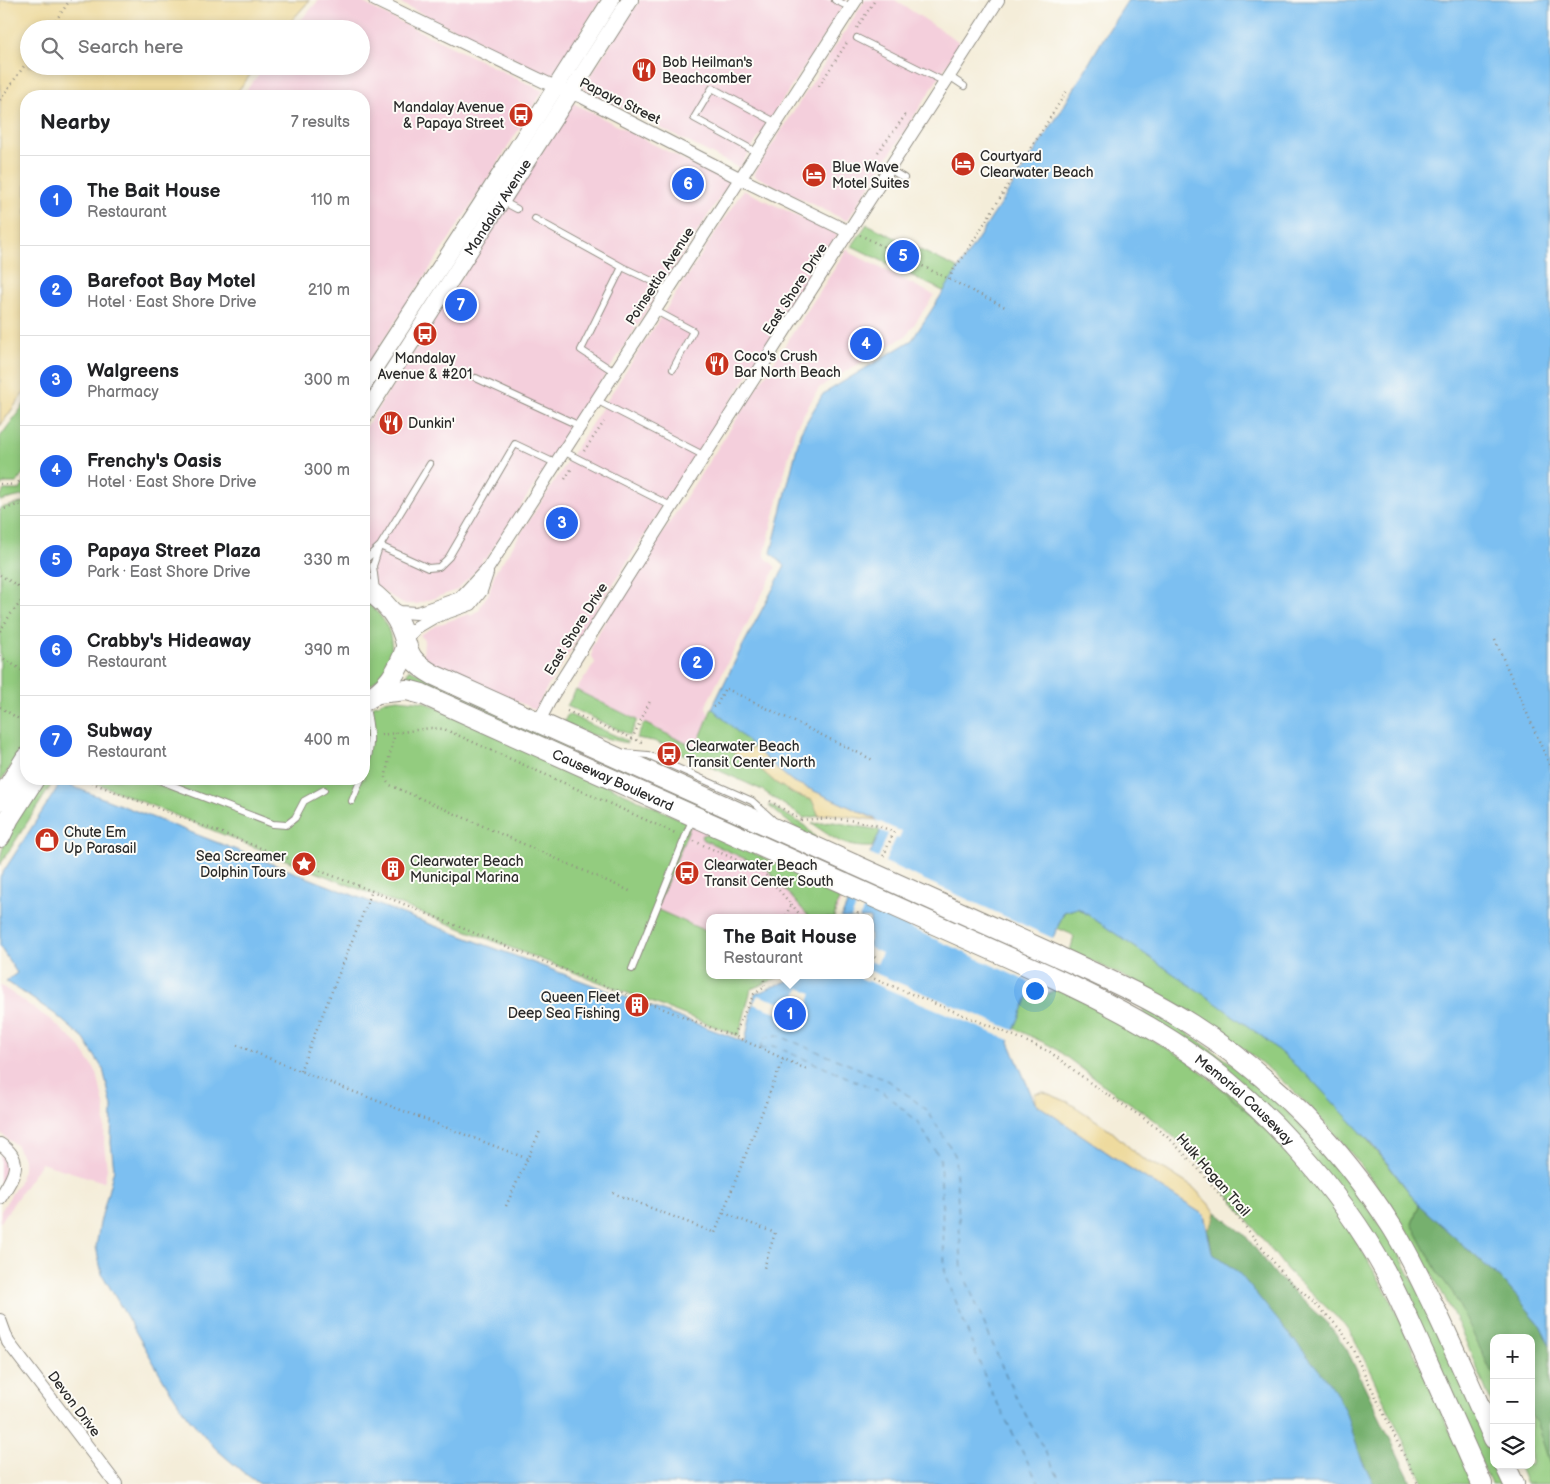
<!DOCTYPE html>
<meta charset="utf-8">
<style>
:root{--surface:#fff;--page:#f6f6f6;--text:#202124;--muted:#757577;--line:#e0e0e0;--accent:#2563eb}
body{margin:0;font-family:"Balsamiq Sans",sans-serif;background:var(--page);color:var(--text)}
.controls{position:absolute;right:15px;bottom:15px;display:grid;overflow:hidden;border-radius:10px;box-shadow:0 2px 8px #0003}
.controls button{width:45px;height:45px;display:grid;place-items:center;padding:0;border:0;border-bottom:1px solid var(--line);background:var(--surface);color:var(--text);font:25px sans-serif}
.you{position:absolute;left:1034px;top:990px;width:18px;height:18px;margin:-12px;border:4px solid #fff;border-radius:50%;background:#1a73e8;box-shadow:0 0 0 8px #1a73e833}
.badge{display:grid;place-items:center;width:32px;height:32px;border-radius:50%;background:var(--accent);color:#fff;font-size:16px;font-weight:700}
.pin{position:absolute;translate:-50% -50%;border:2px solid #fff;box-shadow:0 1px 5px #0006}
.popup{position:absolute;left:706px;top:914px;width:168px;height:65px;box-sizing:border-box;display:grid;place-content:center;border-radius:10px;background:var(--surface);filter:drop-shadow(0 1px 4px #0005);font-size:16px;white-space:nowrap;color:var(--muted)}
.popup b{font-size:19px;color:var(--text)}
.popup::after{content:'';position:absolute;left:50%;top:100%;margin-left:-10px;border:10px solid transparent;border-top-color:var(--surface)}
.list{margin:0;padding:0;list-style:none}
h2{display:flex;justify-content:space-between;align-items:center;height:65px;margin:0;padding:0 20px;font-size:21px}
h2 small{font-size:16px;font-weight:400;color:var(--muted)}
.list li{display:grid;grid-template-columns:32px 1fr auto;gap:15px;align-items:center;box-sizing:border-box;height:90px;padding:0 20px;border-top:1px solid var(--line)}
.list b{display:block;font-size:19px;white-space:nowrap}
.list p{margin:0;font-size:16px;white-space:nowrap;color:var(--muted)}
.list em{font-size:16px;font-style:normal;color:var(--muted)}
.icon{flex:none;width:28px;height:28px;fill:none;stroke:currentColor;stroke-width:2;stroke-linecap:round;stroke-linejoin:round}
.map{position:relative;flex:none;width:1550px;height:1484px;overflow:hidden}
.search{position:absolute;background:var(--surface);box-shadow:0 2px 8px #0003;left:20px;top:20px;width:350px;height:55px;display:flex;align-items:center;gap:12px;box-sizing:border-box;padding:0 18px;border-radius:28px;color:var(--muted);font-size:19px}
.panel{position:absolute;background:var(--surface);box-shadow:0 2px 8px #0003;left:20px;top:90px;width:350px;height:695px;border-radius:20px}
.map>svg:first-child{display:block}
.built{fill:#f4cfdc}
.green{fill:#93cc7f;stroke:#5f7c55}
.forest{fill:#76b06e;stroke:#506e4c}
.sand{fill:#eeda9e;stroke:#8c8264}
.water{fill:#7bbff1;stroke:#53758e}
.pier{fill:#f4edd9}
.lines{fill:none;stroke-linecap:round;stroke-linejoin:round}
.ferry{stroke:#475f70;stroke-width:1;stroke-dasharray:6 5;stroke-linecap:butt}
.service-casing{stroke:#908c82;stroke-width:8}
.minor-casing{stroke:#908c82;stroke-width:14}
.tertiary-casing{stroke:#908c82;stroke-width:18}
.primary-casing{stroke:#908c82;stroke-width:22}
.path{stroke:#908c82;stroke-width:2.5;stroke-dasharray:1 4;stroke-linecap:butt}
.service{stroke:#fff;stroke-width:6}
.minor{stroke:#fff;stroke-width:12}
.tertiary{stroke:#fff;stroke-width:16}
.primary{stroke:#fff;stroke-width:20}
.primary-bridge-casing{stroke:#908c82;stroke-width:22;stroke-linecap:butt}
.primary-bridge{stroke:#fff;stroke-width:20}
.labels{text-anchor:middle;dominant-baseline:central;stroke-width:4;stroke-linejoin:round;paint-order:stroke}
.poi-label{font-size:14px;fill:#2b2b2b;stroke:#fdfcf7;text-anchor:start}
.street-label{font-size:14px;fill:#2b2b2b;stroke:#fdfcf7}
</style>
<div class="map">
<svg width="1550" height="1484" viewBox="0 0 1550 1484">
<rect width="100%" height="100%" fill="#fdfcf7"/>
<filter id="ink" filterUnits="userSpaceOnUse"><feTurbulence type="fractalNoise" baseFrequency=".02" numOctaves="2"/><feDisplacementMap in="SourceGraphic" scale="10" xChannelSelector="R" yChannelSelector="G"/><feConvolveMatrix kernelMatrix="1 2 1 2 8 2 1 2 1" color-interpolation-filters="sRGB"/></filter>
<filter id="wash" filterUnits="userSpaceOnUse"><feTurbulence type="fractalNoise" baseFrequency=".0096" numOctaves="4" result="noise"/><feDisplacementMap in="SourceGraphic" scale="20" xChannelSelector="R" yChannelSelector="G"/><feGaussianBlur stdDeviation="1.12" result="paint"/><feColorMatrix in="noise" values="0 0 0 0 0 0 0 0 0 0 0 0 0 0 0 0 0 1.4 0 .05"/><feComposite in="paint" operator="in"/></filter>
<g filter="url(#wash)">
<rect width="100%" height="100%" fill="#f4edd9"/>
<path class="built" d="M319 0H358L390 17 543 91 474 201 364 370V96H242L265 66H361V29H293Z
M394 0H601L552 77Z
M640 0H847L739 168 582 88Z
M865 0H895L961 43 847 221 753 175Z
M573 103 729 183 551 460 486 559 483 558 482 564 457 590 417 604H403L364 579V430Z
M743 190 838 235 592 617 545 691 536 710 438 667 423 658 424 640 420 636 421 634 437 625 469 614 471 616 475 612 480 610V606L489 593 495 572 499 567Z
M848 248 849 252 934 295 907 335 819 388 796 427 765 552V557L776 567 708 701 706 707 709 716 696 749 576 690 595 663 592 656V646L604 623Z
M691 824 844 893 834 918H710V933L656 909Z
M0 985 51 1020 78 1044 97 1073 105 1109 104 1144 107 1169 104 1182 41 1163 0 1223 1 1211 18 1184 23 1170V1159L17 1146 0 1133Z
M0 1154 7 1163V1170L0 1183Z"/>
<path class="green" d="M867 224 959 269 945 292 852 246Z
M26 402V468L17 483H5L0 486V437Z
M26 480V495L0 501V497L4 490H20Z
M26 502V745L0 782V508Z
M364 600C372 607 380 614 385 623 399 647 389 677 364 688Z
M409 669 551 734 542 740 405 679Z
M576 690 637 720 630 735 567 706Z
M398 699 425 702 691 824 656 909 710 933V975H784L751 989 739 1036 328 877 86 779H364V710L373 708V706L376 704 378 705 382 701Z
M712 708 754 747 745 751 734 744 730 750 746 761 758 767 776 783 796 795 812 800 819 816 804 818 762 790 654 741 636 738 644 723 696 748Z
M568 714 627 741V743L588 734 566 724 564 722Z
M559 737 827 862 826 865 549 743Z
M43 779H55L0 865C0 837 28 802 43 779Z
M770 805 805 826 816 838 799 831 769 806Z
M833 822 879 830 880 832 872 847C843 848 836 839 812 824Z
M708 833 844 893 837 904 834 918H810L767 869 702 839 701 836Z
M1078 908C1158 963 1243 1014 1313 1081 1353 1119 1385 1161 1419 1205L1412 1224 1438 1273 1453 1292 1494 1375V1409C1478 1372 1464 1333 1445 1298 1382 1180 1311 1089 1198 1017 1157 991 1113 971 1070 951L1074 937 1071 934 1057 928 1064 912Z
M1055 988 1079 998 1189 1061 1274 1134 1339 1211 1389 1297 1474 1484H1424L1354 1338 1344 1324 1288 1271 1216 1180 1184 1146 1156 1121 1101 1083 1053 1047 1014 1028 1031 989 1046 995 1051 993Z
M1146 1007 1160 1014 1251 1077 1314 1137 1392 1240 1444 1342 1494 1455V1465H1498L1506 1484H1491L1369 1227 1142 1012Z
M1531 1417 1536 1422 1549 1460 1550 1484H1526L1518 1465H1531Z"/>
<path class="forest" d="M1419 1205 1505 1283 1539 1323 1550 1345V1464L1536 1422 1531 1417V1338H1494V1375L1492 1373 1453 1293 1438 1273 1412 1224Z
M1216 1212 1244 1234 1276 1275 1331 1327 1347 1350 1412 1484H1373L1361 1458 1239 1274 1212 1253 1208 1230 1214 1220Z"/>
<path class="sand" d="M0 0H310L284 29H29V66H257L234 96H26V390L0 426Z
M734 744 745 751 754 747 776 768 876 820 829 814 819 816 812 800 796 795 776 783 758 767 746 761 730 750Z
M1044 1092 1068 1102 1109 1129 1140 1157 1166 1170 1194 1188 1216 1212 1214 1220 1208 1230 1204 1215 1128 1167 1035 1103V1093Z"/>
<path class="water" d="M1128 0H1550V1345L1539 1323 1505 1283 1419 1205 1374 1146 1312 1080 1264 1038 1213 1001 1078 908 1064 912 1009 1042 1035 1103 1128 1167 1204 1215 1212 1253 1239 1273 1332 1386 1345 1411 1361 1458 1374 1484H260L244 1473 216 1449 187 1416 166 1384 102 1274 96 1247 100 1223 114 1169 111 1143 112 1107 103 1069 84 1039 55 1014 6 981 17 973 0 947V877L61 782 368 901 745 1042 755 994 802 975H870V918H841L880 832 876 819 792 781 776 768 712 708 740 651 785 566 771 553 801 431 823 394 912 340 1061 111 1106 34Z"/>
<path class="pier" d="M876 820 902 832 899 839 896 838 885 862 1055 939 1035 985 865 907 859 918H851L857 904 846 898 867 853 878 858 888 834 879 830Z
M870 948 882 953 877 964 870 961Z
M870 971 1016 1031 1012 1041 853 975H870Z
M799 988 812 993 802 1021 753 1004 758 995 792 1007Z"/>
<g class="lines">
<path class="ferry" d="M760 1049 765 1038 777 1035 889 1081 927 1110 955 1155 962 1270 1008 1381 1062 1484
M761 1049 774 1046 884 1093 917 1121 940 1158 945 1273 988 1385 1039 1484"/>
</g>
</g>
<g filter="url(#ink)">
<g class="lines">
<defs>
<path id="service" d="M835 0 851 8
M857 38 945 82
M949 76 964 86
M758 153 694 118 712 88 777 123
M889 169 904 178
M502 201 517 209
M535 219 622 267
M656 311 693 331 673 369
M616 373 581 350 622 267 652 281 668 291
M476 378 580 426
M598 401 703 455
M565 452 671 506
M380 546 428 568 439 567 449 557 515 444 557 464
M364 561 380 546 430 464
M376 590 373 566 379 547
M624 753 648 755 752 801 772 819
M364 771C373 746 371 729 365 704
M156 779 273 824 286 825 295 818 304 801 324 790
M352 801 361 779
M632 969 692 820"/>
<path id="minor" d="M375 0 555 87 582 97 741 179 849 232
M389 607 400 612 417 613 460 598 488 568 856 0
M404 641 417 627 434 617 471 604 481 591 487 573
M539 721 552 696C698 462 849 232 998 0
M0 1144C26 1161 13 1177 0 1198
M0 1320 8 1342 116 1484"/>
<g id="tertiary">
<path d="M364 384 480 206 611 0"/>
<path id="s1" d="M364 416 630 0"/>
</g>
<g id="primary">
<path d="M364 587C377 596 389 606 397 620 412 648 400 656 434 675L855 865"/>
<path id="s2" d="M378 693 407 690 422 694 845 884"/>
<path d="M364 701C387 689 398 672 406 648"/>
<path d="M0 800 26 758"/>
<path d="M0 837 9 818 34 779"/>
<path d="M1057 956C1102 977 1149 997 1192 1025 1272 1076 1341 1146 1392 1227 1409 1254 1422 1283 1436 1311 1456 1353 1475 1396 1494 1439"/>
<path id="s3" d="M1048 975C1096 997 1141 1020 1184 1049 1262 1101 1340 1189 1385 1271 1400 1299 1412 1328 1425 1356 1444 1399 1463 1441 1482 1484"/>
<path d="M1505 1465 1514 1484"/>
</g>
</defs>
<use href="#service" class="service-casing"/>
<use href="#minor" class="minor-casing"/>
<use href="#tertiary" class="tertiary-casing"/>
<use href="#primary" class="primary-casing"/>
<path class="path" d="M857 28 875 0
M50 29 70 0
M819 86 848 41
M0 100 29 59
M878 152 907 113
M860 235 1007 308
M949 279 955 267 964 256 1068 89
M584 451 604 422
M565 479 572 468
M0 484 17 485 26 470
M0 510 26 503
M0 575 26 591
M0 631 10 615 26 596
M1495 640 1550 766
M0 656 26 673
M0 707 22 721
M713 707 717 705 725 688 873 760
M567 711 644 743
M395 733C393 741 385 774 386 778 386 781 388 783 390 785L632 892
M381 735 430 728 444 729 675 833
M632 739 650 701
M82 779 372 891 535 958 727 1034 733 1035 754 994 765 987 763 975
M770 801 801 820
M801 820C831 817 865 819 894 832L882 859
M694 841 762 871 791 904 785 918
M791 904 803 918
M856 918 859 909
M870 955 876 958
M865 975 1012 1035 1050 1052 1093 1085 1145 1119 1171 1140 1203 1174 1280 1270 1289 1280 1329 1317 1343 1333 1353 1350 1418 1484
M732 1035 808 1070
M237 1045 300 1071 528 1159
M300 1071 372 891
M613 1193 715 1233 783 1059
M506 1206 541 1129
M724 1213 775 1233 763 1271"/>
<use href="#service" class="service"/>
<use href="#minor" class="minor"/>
<use href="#tertiary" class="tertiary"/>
<use href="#primary" class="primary"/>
<defs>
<path id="primary-bridge" d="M855 865 1057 956
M845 884 1048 975"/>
</defs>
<use href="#primary-bridge" class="primary-bridge-casing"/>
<use href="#primary-bridge" class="primary-bridge"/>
</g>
</g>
<defs>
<symbol id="restaurant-disc" viewBox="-11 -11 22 22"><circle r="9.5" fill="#c8321e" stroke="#fdfcf7"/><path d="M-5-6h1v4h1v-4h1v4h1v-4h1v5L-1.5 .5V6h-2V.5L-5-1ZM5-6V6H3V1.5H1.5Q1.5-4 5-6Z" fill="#fff"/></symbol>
<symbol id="bus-disc" viewBox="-11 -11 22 22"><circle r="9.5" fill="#c8321e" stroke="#fdfcf7"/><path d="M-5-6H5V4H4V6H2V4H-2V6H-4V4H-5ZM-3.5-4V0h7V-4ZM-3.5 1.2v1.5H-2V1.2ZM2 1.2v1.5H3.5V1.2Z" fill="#fff"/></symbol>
<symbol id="hotel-disc" viewBox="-11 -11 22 22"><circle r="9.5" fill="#c8321e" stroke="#fdfcf7"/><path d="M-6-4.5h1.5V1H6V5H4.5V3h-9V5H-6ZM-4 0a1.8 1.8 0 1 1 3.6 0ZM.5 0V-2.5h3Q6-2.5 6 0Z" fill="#fff"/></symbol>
<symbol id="shop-disc" viewBox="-11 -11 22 22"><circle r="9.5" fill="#c8321e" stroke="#fdfcf7"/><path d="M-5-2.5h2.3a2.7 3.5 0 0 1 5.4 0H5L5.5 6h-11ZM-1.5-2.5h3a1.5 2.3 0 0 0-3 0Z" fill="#fff"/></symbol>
<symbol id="sight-disc" viewBox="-11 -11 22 22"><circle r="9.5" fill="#c8321e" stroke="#fdfcf7"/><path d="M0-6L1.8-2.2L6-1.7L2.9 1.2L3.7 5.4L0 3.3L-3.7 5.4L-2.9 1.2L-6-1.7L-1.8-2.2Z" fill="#fff"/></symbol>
<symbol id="building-disc" viewBox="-11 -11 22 22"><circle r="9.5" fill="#c8321e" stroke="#fdfcf7"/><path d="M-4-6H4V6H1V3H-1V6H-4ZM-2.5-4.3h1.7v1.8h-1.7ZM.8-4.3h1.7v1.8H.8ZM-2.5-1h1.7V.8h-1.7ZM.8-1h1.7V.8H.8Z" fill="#fff"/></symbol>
</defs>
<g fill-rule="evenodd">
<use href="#restaurant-disc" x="630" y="56" width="28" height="28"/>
<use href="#bus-disc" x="507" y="101" width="28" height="28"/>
<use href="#hotel-disc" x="949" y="150" width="28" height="28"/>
<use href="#hotel-disc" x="800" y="161" width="28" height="28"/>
<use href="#bus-disc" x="411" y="320" width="28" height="28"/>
<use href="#restaurant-disc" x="703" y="350" width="28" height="28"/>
<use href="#restaurant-disc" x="377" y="409" width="28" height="28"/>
<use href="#bus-disc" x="655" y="740" width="28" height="28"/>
<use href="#shop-disc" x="33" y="826" width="28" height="28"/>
<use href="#sight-disc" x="290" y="850" width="28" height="28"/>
<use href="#building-disc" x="379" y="855" width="28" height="28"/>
<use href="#bus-disc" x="673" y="859" width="28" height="28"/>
<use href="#building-disc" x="623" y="991" width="28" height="28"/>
</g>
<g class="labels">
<g class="poi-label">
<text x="662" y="62">Bob Heilman's<tspan x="662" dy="16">Beachcomber</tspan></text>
<text x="504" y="107" text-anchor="end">Mandalay Avenue<tspan x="504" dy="16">&amp; Papaya Street</tspan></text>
<text x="980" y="156">Courtyard<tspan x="980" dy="16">Clearwater Beach</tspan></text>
<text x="832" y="167">Blue Wave<tspan x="832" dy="16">Motel Suites</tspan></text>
<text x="734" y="356">Coco's Crush<tspan x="734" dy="16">Bar North Beach</tspan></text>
<text x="425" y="358" text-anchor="middle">Mandalay<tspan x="425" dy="16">Avenue &amp; #201</tspan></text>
<text x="408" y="423">Dunkin'</text>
<text x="686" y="746">Clearwater Beach<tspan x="686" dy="16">Transit Center North</tspan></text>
<text x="64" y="832">Chute Em<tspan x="64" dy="16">Up Parasail</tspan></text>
<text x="286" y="856" text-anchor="end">Sea Screamer<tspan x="286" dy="16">Dolphin Tours</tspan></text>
<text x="410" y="861">Clearwater Beach<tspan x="410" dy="16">Municipal Marina</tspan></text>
<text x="704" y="865">Clearwater Beach<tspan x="704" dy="16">Transit Center South</tspan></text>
<text x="620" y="997" text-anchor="end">Queen Fleet<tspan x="620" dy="16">Deep Sea Fishing</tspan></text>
</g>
<g class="street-label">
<text transform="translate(620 101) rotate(26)">Papaya Street</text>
<text stroke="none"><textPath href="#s1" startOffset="248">Mandalay Avenue</textPath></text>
<text transform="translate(660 276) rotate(-57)">Poinsettia Avenue</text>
<text transform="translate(795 289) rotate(-57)">East Shore Drive</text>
<text transform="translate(576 629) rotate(-58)">East Shore Drive</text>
<text stroke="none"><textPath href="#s2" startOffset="254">Causeway Boulevard</textPath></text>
<text stroke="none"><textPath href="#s3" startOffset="234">Memorial Causeway</textPath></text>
<text transform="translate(1213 1175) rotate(49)">Hulk Hogan Trail</text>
<text transform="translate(74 1404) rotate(53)">Devon Drive</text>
</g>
</g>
</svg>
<div class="controls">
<button>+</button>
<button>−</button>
<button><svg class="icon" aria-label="layers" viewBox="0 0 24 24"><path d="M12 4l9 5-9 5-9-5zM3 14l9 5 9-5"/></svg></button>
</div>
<div class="you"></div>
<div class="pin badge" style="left:790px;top:1014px">1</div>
<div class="popup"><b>The Bait House</b>Restaurant</div>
<div class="pin badge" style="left:697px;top:663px">2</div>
<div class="pin badge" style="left:562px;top:523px">3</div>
<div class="pin badge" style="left:866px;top:344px">4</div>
<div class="pin badge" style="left:903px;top:256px">5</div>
<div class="pin badge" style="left:688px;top:184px">6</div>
<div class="pin badge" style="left:461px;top:305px">7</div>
<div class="search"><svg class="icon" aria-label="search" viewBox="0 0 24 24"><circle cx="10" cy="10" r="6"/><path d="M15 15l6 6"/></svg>Search here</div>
<section class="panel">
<h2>Nearby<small>7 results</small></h2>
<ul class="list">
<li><span class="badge">1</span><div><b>The Bait House</b><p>Restaurant</p></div><em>110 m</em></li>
<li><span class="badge">2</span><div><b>Barefoot Bay Motel</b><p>Hotel · East Shore Drive</p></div><em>210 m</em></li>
<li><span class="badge">3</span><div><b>Walgreens</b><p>Pharmacy</p></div><em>300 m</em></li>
<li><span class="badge">4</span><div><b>Frenchy's Oasis</b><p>Hotel · East Shore Drive</p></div><em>300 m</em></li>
<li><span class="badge">5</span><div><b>Papaya Street Plaza</b><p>Park · East Shore Drive</p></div><em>330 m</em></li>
<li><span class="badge">6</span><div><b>Crabby's Hideaway</b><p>Restaurant</p></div><em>390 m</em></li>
<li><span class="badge">7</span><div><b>Subway</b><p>Restaurant</p></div><em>400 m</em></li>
</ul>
</section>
</div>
